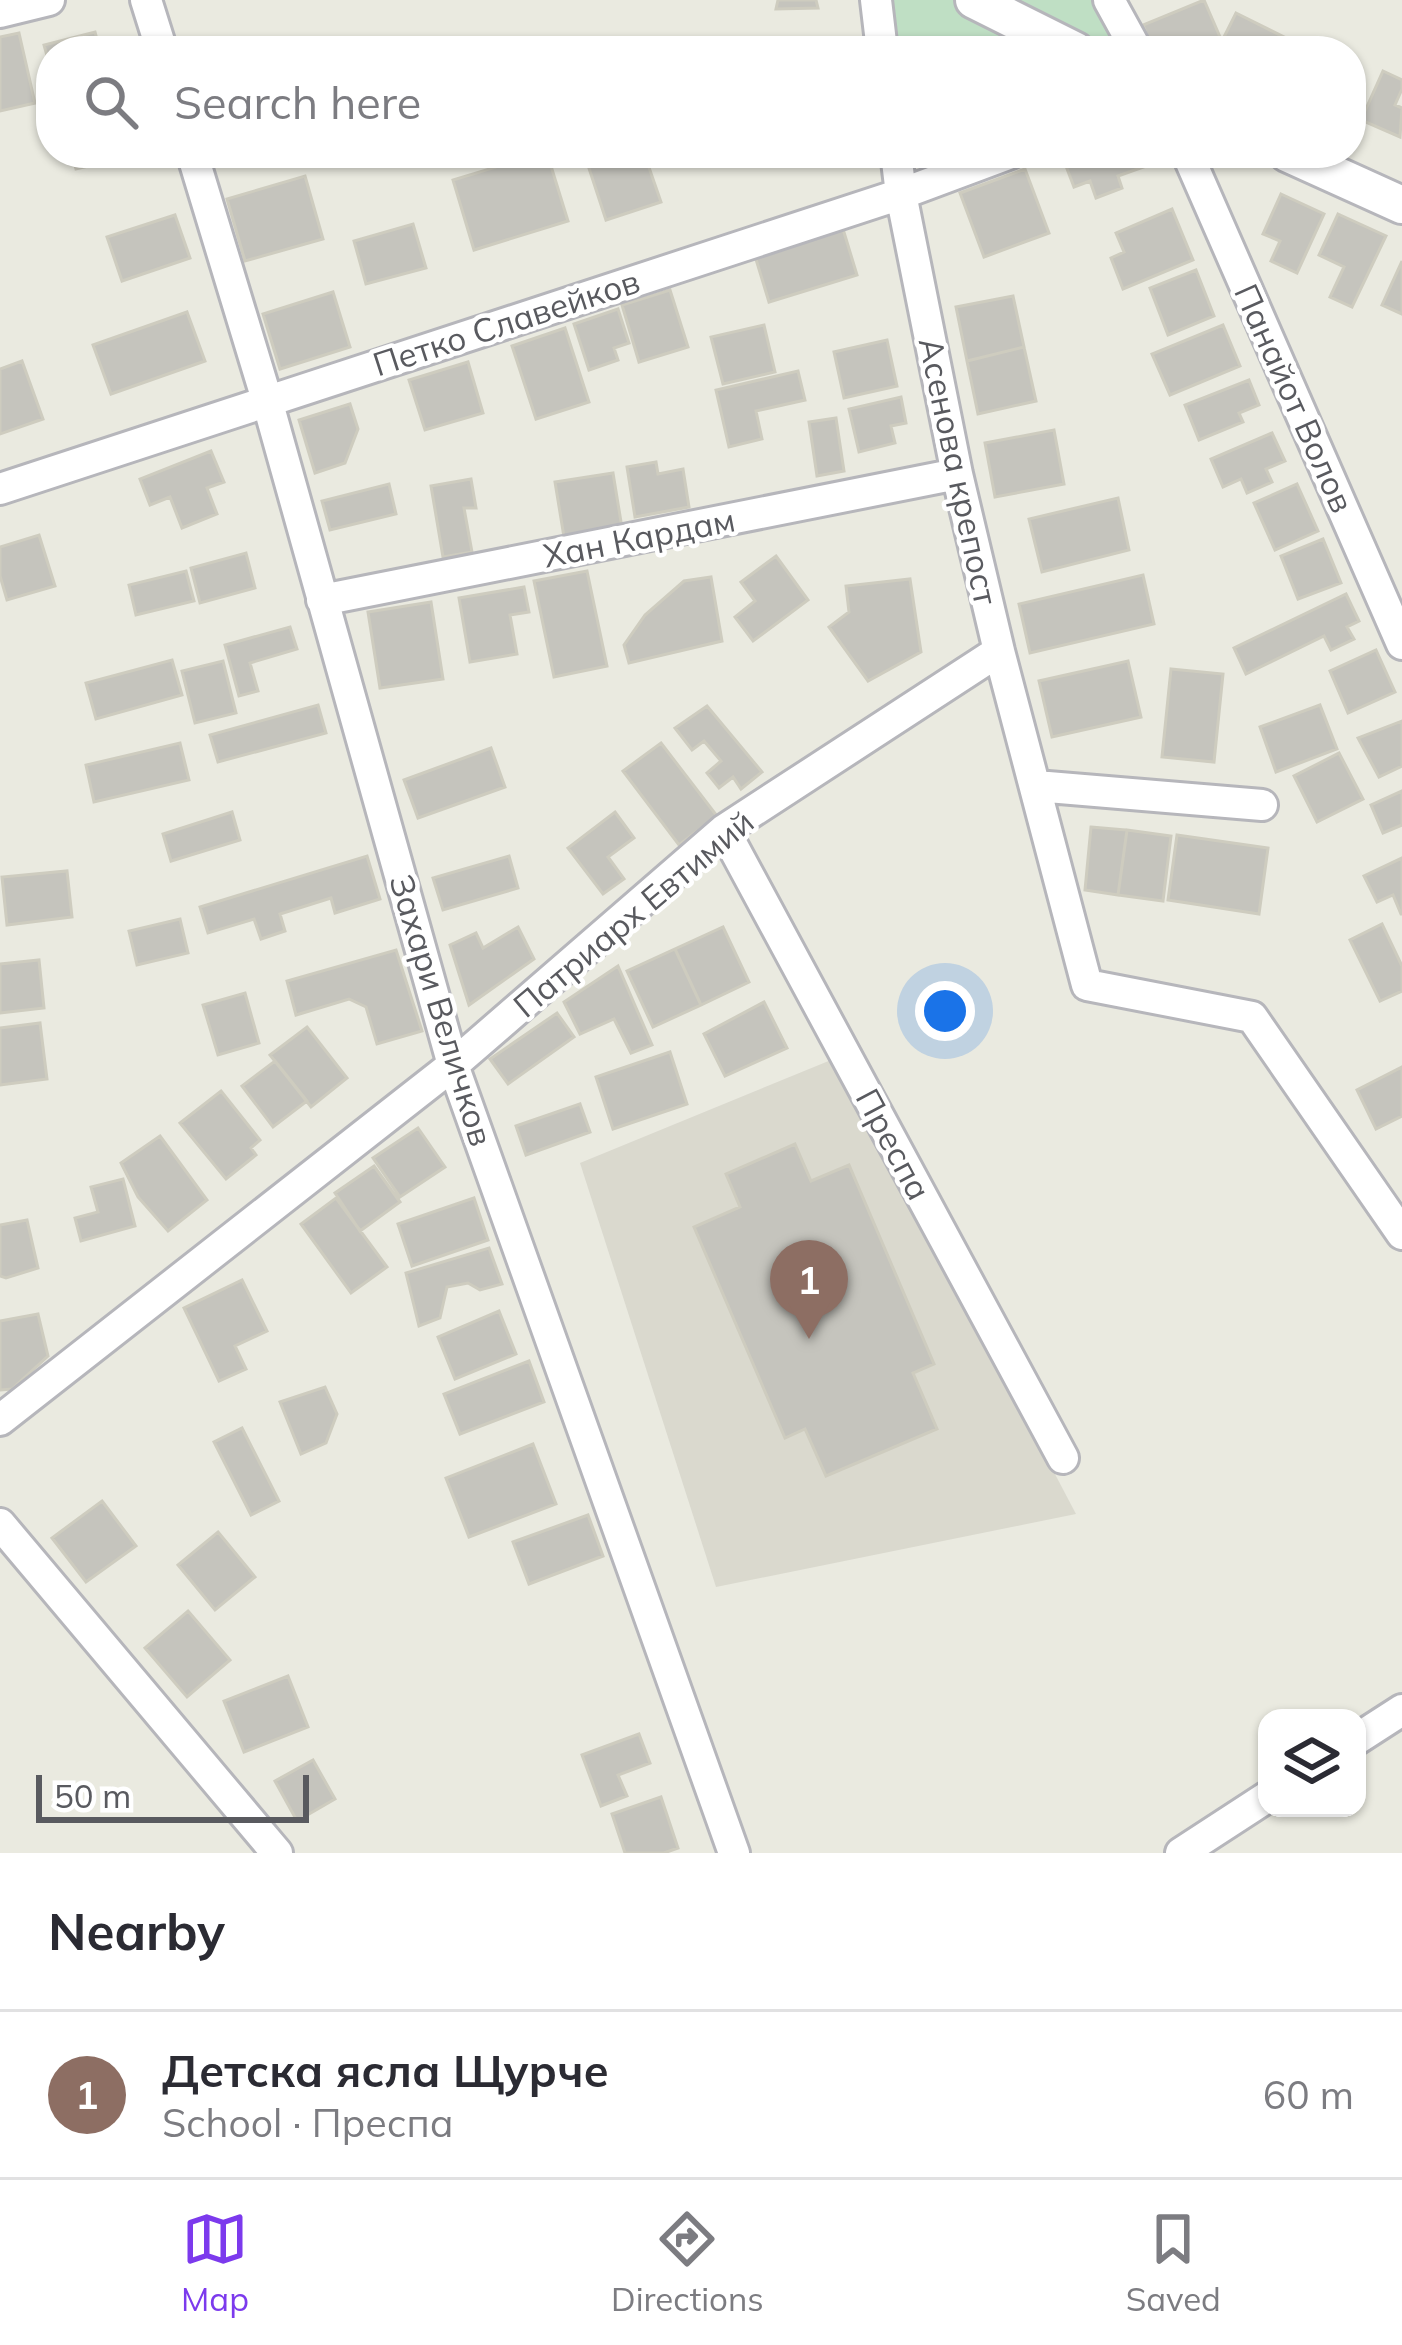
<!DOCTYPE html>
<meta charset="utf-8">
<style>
:root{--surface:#fff;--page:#f2f2f3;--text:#2b2b33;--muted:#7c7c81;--line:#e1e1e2;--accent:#7c3aed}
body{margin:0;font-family:Mulish,sans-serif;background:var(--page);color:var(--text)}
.controls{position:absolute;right:36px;bottom:36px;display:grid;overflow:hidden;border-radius:24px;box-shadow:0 3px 9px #0004}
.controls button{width:108px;height:108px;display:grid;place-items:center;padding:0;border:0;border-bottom:3px solid var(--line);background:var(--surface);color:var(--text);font:60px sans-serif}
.scale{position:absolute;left:36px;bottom:30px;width:273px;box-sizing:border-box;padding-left:12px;border:6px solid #595a5f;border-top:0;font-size:33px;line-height:42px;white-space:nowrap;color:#595a5f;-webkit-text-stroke:9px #fff;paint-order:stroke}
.you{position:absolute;left:945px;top:1011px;width:42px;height:42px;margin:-30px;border:9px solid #fff;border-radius:50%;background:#1a73e8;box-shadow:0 0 0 18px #1a73e833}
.badge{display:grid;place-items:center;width:78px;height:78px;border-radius:50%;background:var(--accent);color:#fff;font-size:39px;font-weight:700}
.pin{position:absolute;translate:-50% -99px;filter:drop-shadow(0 3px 6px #0008)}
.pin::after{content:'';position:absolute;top:63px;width:42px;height:36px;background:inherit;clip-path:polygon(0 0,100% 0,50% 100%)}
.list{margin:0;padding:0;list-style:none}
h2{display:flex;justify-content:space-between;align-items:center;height:156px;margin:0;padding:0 48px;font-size:51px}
h2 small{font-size:39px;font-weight:400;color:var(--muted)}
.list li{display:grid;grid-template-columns:78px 1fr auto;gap:36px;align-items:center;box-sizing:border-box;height:168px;padding:0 48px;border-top:3px solid var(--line)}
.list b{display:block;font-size:45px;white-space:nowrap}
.list p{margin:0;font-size:39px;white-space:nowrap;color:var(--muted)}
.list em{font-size:39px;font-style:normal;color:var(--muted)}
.icon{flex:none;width:66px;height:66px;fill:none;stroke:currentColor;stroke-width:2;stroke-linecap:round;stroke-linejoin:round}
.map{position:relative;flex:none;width:1402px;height:1853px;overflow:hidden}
.search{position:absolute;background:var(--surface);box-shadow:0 3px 9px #0004;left:36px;right:36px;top:36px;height:132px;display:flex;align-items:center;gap:30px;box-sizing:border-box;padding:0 42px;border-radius:48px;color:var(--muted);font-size:45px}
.sheet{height:324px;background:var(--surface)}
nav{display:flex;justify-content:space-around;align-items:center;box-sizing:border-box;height:168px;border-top:3px solid var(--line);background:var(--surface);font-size:33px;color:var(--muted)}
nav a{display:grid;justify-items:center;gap:6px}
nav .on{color:var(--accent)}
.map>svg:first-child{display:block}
.education{fill:#dad9ce}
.green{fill:#bfdfc4}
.building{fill:#c5c4bd;stroke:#ceccbf;stroke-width:3}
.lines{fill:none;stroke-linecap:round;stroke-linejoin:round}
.minor-casing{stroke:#b6b6bb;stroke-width:36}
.tertiary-casing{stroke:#b6b6bb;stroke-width:42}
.minor{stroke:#fff;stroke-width:30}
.tertiary{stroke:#fff;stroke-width:36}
.labels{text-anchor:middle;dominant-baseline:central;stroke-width:9;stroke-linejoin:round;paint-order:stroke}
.street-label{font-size:33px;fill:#595a5f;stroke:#fff}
</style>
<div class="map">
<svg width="1402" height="1853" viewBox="0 0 1402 1853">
<rect width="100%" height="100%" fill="#eaeae0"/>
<path class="education" d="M836 1058 1076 1514 716 1587 580 1163Z"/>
<path class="green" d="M876 0H1109L1137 51H882Z"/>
<path class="building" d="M778 0H816L818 8 776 9Z
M1204 0 1220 37 1187 51H1153L1143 25Z
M1236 13 1286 38 1280 51H1231L1232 49 1221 43Z
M95 32 100 51H51V70L44 45Z
M19 33 35 103 0 111V37Z
M1383 71 1402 80V89L1395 105 1402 108 1400 137 1361 120Z
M72 153H120L122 158 76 169Z
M542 153H547L568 221 474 250 453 180Z
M584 153H644L661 202 606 220Z
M1061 153H1141L1146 166 1118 176 1122 188 1096 198 1090 181 1074 187Z
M1025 169 1049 233 984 257 960 193Z
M305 176 323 239 245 261 227 199Z
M1281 194 1324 214 1297 273 1271 261 1280 241 1263 234Z
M1172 209 1193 260 1123 289 1111 258 1124 252 1116 233Z
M1338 214 1386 236 1352 307 1330 297 1344 267 1319 255Z
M175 215 190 258 122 281 107 237Z
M413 224 426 268 366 284 354 241Z
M843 229 857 275 769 302 755 256Z
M1402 261V314L1382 305Z
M1196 270 1214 316 1168 335 1150 288Z
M670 290 688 347 639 362 622 305Z
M333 292 350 347 280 369 263 314Z
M1013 296 1024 347 967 361 956 307Z
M618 309 629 343 614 348 618 360 589 370 574 324Z
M187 312 205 361 111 394 93 345Z
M764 325 775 372 723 384 711 337Z
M1223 325 1240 366 1170 395 1152 354Z
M565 328 589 402 536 419 512 346Z
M887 340 897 386 844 398 834 352Z
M1024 347 1036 401 978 414 967 361Z
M22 361 43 419 0 434V369Z
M468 362 483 413 425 430 409 380Z
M798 371 805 400 756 411 762 439 729 447 716 390Z
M1249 380 1259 405 1239 413 1243 422 1199 440 1185 405Z
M901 397 906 423 891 426 895 443 859 452 849 409Z
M350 404 358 429 345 463 315 473 299 420Z
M836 418 844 471 817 476 809 422Z
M1054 430 1064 484 995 497 985 443Z
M1272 433 1285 461 1266 469 1272 482 1247 493 1241 479 1223 487 1211 459Z
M211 451 224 482 207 488 217 514 182 528 170 497 150 505 140 479Z
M656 462 658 474 683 469 689 507 635 517 627 467Z
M613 473 622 528 564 537 555 482Z
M471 479 476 508H464L472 552 443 557 431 486Z
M389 484 396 514 330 530 322 501Z
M1297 484 1318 531 1275 550 1254 503Z
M1118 498 1129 550 1042 572 1029 519Z
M39 535 55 586 7 600 0 576V547Z
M1323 539 1341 583 1298 599 1281 556Z
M246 553 255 588 200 603 191 568Z
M776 556 808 600 753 641 735 617 755 601 741 582Z
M186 571 194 601 136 615 129 585Z
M587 571 607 666 554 677 534 581Z
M1143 575 1154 624 1030 653 1019 604Z
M711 577 722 641 629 663 624 645 645 615 684 581Z
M910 579 921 652 868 681 829 627 849 612 846 586Z
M524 587 529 612 510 615 517 654 470 662 459 598Z
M1346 594 1359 621 1347 627 1354 639 1331 650 1324 636 1246 674 1234 648Z
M431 602 443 679 380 688 368 612Z
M290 627 297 649 250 663 258 691 239 696 225 645Z
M1376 650 1395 692 1348 713 1330 671Z
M172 660 182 695 96 719 86 683Z
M223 661 236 713 195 723 182 671Z
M1128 661 1141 717 1052 737 1039 681Z
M1171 669 1223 674 1214 762 1162 757Z
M318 705 326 733 218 762 210 735Z
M1320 705 1337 749 1276 772 1260 727Z
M707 706 762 772 741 789 733 777 719 788 707 773 721 761 704 741 692 750 675 728Z
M1402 721V766L1379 777 1358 738Z
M180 743 189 780 94 802 86 765Z
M661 743 717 816 679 845 623 771Z
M491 748 505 787 418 818 404 780Z
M1339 753 1363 799 1317 822 1294 776Z
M1402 791V825L1383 833 1371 805Z
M232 812 240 840 171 861 163 834Z
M615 812 634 838 608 857 624 879 603 894 568 848Z
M1091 827 1127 830 1118 895 1085 890Z
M1127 830 1171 836 1163 901 1118 895Z
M1177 835 1268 848 1259 914 1168 900Z
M367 856 380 899 335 913 331 898 280 914 285 931 261 939 254 919 208 933 200 907Z
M509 856 518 888 443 910 433 878Z
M1402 858V914H1401L1393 895 1377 902 1364 876Z
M67 871 72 917 7 925 2 877Z
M180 919 188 953 137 965 129 931Z
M1382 924 1402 966V991L1380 1001 1350 940Z
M518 927 534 959 469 1005 450 945 476 933 483 948Z
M723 927 749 982 701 1005 675 949Z
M675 949 701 1005 653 1027 627 971Z
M396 950 422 1031 377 1044 366 1007 349 999 296 1015 287 981Z
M39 960 44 1008 0 1013V964Z
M618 966 652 1045 631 1053 614 1019 580 1034 564 1002Z
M245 993 259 1043 218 1055 203 1005Z
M764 1002 787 1048 725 1076 704 1034Z
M557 1013 574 1037 508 1084 490 1059Z
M40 1023 47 1079 0 1085V1028Z
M307 1027 347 1078 311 1107 270 1055Z
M670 1052 687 1104 613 1129 596 1077Z
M275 1061 307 1101 273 1127 242 1086Z
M1402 1067V1116L1376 1129 1357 1090Z
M221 1091 260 1140 251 1148 256 1155 226 1179 180 1123Z
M580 1104 590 1132 526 1155 516 1126Z
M418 1128 445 1167 400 1197 373 1158Z
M160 1136 207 1200 168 1231 138 1197 121 1163Z
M795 1144 811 1181 849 1165 934 1364 913 1373 937 1429 826 1476 805 1429 785 1438 694 1227 740 1207 726 1174Z
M374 1166 400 1202 360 1231 335 1193Z
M123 1179 135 1226 81 1241 75 1218 98 1212 91 1187Z
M336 1198 387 1267 351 1293 301 1224Z
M474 1198 488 1240 412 1266 398 1224Z
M27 1220 38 1268 6 1278 0 1276V1225Z
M489 1248 502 1284 480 1290 468 1283 447 1287 440 1318 419 1326 406 1273Z
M242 1280 267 1331 235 1346 246 1369 219 1381 184 1308Z
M499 1311 516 1354 455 1379 438 1337Z
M38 1314 48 1356 12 1389 0 1390V1321Z
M529 1361 544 1402 460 1434 444 1394Z
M325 1387 337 1414 326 1443 301 1454 280 1402Z
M242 1428 279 1501 251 1515 214 1442Z
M533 1444 556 1504 469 1537 446 1478Z
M102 1501 136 1546 86 1582 52 1538Z
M588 1515 603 1556 529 1584 513 1542Z
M218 1532 255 1577 215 1610 178 1565Z
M188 1611 230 1660 187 1697 145 1648Z
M288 1676 308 1727 244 1752 224 1701Z
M639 1734 650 1763 618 1775 627 1796 601 1806 582 1755Z
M313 1760 335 1799 297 1821 275 1781Z
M661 1797 678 1848 664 1853H625L612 1814Z"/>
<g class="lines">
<defs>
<path id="minor" d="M146 0 162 51
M876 0 882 51
M1109 0 1137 51
M0 12 49 0
M192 153 267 400 453 1065 734 1853
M896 153 901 194 957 474 999 651 1087 985 1252 1017 1402 1234
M1187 153 1402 644
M0 489 901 194 1011 153
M322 600 957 474
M1036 786 1262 805
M724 830 1063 1458
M0 1420 453 1065 724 830 999 651
M0 1524 277 1853
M1357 1739 1402 1710
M1181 1853 1267 1797"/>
<path id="tertiary" d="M974 0 1076 51
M1287 153 1402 205"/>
</defs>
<use href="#minor" class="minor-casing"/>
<use href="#tertiary" class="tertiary-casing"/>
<use href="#minor" class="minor"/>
<use href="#tertiary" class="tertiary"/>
</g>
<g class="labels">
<g class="street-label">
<text transform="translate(506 322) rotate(-18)">Петко Славейков</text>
<text transform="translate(1295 398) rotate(66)">Панайот Волов</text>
<text transform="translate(959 471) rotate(78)">Асенова крепост</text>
<text transform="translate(639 537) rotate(-11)">Хан Кардам</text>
<text transform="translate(633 913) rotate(-40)">Патриарх Евтимий</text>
<text transform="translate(442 1010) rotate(73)">Захари Величков</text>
<text transform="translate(894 1144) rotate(62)">Преспа</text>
</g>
</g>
</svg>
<div class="controls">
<button><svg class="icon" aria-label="layers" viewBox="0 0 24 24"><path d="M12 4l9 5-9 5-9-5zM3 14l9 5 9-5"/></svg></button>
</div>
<div class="scale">50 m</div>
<div class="you"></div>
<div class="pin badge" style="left:809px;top:1339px;background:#8d6e63">1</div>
<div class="search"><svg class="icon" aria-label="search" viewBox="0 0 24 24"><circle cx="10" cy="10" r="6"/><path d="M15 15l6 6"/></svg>Search here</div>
</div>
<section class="sheet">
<h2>Nearby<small></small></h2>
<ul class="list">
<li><span class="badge" style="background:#8d6e63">1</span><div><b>Детска ясла Щурче</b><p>School · Преспа</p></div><em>60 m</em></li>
</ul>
</section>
<nav>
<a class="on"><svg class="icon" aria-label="map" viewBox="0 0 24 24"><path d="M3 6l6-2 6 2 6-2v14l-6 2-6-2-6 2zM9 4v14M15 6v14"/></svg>Map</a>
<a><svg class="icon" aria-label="directions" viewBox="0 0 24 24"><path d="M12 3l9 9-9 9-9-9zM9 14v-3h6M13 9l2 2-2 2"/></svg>Directions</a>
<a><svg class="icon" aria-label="saved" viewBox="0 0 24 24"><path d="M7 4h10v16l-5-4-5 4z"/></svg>Saved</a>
</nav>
